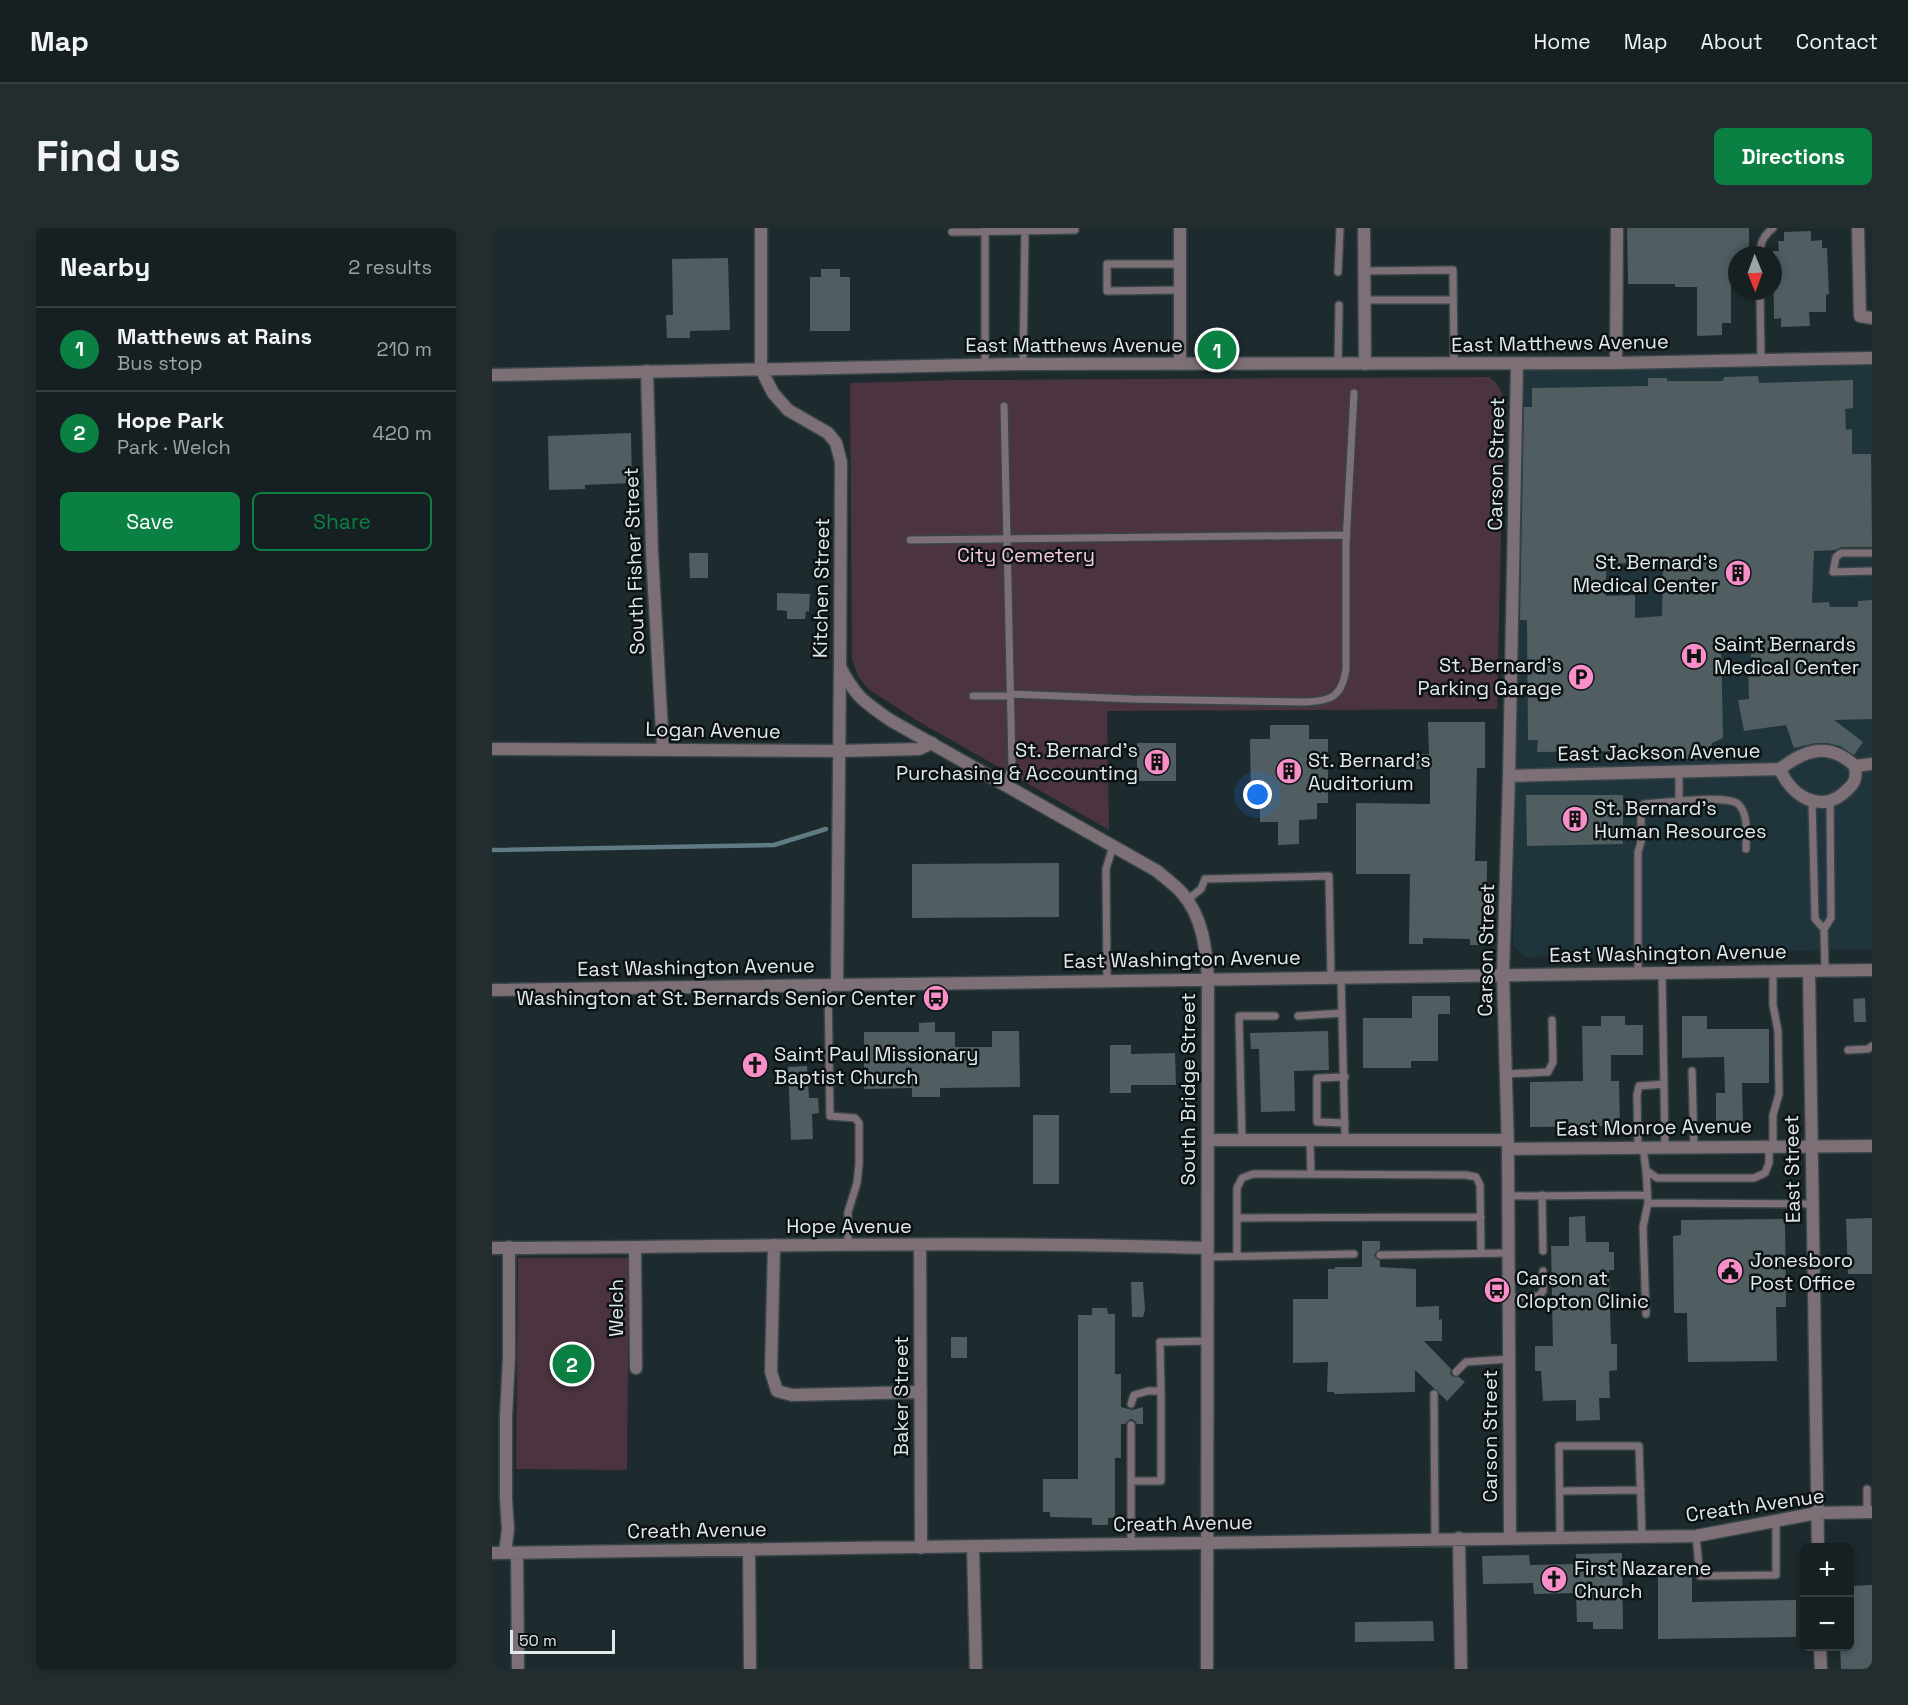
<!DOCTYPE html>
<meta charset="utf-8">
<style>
:root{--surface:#162022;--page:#232d2f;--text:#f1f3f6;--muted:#9ea3a5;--line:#353e40;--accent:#0b8043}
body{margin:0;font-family:"Space Grotesk",sans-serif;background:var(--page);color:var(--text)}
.controls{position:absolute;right:18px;bottom:18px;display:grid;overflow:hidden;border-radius:9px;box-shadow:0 3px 9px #0003}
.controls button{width:54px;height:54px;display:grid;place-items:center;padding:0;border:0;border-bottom:2px solid var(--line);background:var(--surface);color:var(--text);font:30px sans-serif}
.compass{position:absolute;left:1236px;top:18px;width:54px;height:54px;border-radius:50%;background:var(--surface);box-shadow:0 3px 9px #0003;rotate:179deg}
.scale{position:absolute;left:18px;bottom:15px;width:105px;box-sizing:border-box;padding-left:6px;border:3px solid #e1e9eb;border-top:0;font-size:16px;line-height:21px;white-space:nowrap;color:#e1e9eb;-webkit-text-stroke:4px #0c1213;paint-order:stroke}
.you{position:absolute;left:766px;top:567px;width:21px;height:21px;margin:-15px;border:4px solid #fff;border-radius:50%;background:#1a73e8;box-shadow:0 0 0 9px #1a73e833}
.badge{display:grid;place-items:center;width:39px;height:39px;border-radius:50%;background:var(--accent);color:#fff;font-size:20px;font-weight:700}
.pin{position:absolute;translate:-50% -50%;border:3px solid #fff;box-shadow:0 2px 6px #0006}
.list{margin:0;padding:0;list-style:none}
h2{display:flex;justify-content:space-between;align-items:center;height:78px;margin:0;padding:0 24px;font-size:26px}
h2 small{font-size:20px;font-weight:400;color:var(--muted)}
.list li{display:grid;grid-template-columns:39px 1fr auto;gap:18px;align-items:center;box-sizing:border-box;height:84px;padding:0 24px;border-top:2px solid var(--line)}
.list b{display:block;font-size:22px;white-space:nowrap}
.list p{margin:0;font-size:20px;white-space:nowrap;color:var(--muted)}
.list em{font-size:20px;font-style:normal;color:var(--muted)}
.actions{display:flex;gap:12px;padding:18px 24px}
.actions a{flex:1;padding:14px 0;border:2px solid var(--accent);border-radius:9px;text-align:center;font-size:21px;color:var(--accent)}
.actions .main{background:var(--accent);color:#fff}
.map{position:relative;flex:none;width:1380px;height:1441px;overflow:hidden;border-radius:9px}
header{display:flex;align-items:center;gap:36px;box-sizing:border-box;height:84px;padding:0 30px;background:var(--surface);border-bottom:2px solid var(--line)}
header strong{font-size:28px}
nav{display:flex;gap:33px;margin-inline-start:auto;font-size:21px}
.intro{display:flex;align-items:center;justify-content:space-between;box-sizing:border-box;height:144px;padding:0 36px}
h1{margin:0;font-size:42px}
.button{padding:15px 27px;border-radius:9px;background:var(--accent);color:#fff;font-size:21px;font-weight:700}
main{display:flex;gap:36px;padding:0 36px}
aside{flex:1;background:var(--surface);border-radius:9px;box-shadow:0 3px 9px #0003}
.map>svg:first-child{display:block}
.built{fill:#20353b}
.green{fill:#4c3340}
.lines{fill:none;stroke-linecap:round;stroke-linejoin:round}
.stream{stroke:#5f7c84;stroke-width:4.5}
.building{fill:#505e62;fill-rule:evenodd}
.service-casing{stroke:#384548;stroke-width:10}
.minor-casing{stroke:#384548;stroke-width:15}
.tertiary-casing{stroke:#384548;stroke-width:15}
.service{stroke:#7d6f76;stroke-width:7}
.minor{stroke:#7d6f76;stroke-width:12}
.tertiary{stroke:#7d6f76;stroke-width:12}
.labels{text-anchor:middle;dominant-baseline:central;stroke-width:5;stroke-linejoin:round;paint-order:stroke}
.street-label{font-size:20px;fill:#e1e9eb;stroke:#0c1213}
.park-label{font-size:20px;fill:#f8c8e0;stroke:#0c1213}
.poi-label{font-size:20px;fill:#e1e9eb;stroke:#0c1213;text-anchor:start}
</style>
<header>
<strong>Map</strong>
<nav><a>Home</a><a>Map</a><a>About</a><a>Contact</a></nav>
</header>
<div class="intro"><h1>Find us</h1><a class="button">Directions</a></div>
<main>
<aside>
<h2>Nearby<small>2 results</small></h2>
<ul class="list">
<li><span class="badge">1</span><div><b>Matthews at Rains</b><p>Bus stop</p></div><em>210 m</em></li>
<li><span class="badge">2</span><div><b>Hope Park</b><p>Park · Welch</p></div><em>420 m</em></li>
</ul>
<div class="actions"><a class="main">Save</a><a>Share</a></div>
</aside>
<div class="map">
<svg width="1380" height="1441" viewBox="0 0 1380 1441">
<rect width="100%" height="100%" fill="#1d2a2e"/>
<path class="built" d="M1380 131V721L1034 729 1021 718 1027 138Z"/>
<path class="green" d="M997 149C1007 156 1010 162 1012 174L1005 481 615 483 617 602 424 492 376 461 366 448 360 431 358 155 464 152Z
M26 1030H137L135 1242 24 1241Z"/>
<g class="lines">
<path class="stream" d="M0 622 282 617 334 601"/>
</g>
<path class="building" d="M1135 0H1257V27H1245V47H1239V95H1230V107L1205 108V59H1183V56H1136Z
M1319 3V13L1330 12V20H1335L1337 66 1334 67V84H1317L1318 98 1289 99V90L1282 91 1281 23H1287L1286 13H1292V4Z
M236 30 238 102 198 103V110H175L174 87H181L180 31Z
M329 41H348V49H358V103H318V49H329Z
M1266 148 1267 155 1361 152V180L1353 181 1354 202 1360 201V226H1379L1380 319H1349L1343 322 1322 323 1320 375 1337 374 1338 379H1366V373L1380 372V491L1342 492 1371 514 1362 527 1348 518 1335 515H1324L1302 520 1294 497 1252 503 1246 472 1257 471 1256 436 1259 435V413H1229L1231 510 1220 515 1219 531H1185V528L1138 529 1128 527V523L1045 524 1046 512H1036L1035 392H1028L1032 179H1040V160L1156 158V150H1175V153H1231L1232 149ZM1114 335 1171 336 1170 388 1143 390V367L1114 368Z
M139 205 140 255 93 257V261L57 262 56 208Z
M197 325H216V350H198Z
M285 365 318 366 317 384 314 383 313 391H295V383L285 382Z
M936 494H993V540H985L983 633H995L994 717H978V711L931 710V716H917L918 646H864V575L938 576V541H923V526H937Z
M778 497H817V511H836V575H825V591L807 592V616L786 617V594H768V575H759L758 511H778Z
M645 515H684V553H645Z
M1034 567H1131V616L1035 618Z
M567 635V689L420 690V636Z
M920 768H958V786H946V833H919V840H871V790H920Z
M1373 770 1374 794H1362L1361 771Z
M1109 788H1133V797H1151V827H1119V853H1127L1128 898 1038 899V854L1091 853 1090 798H1109Z
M1190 788H1215V801H1277V855H1250L1251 898H1224V865H1233L1232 829 1190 830Z
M443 794V804H463V819H500V803H527L528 859 448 860V869H420V860L372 861V804H427V795Z
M836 803 837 842 802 843 803 883 769 884 767 821H759L758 805Z
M618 817H639V826L683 825 684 857H639V865H618Z
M315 838 317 870H326L327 885 320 886 321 911 299 912 296 839Z
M541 887H567V956H541Z
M1093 988 1094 1014H1117V1024H1122V1042H1117L1119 1116H1125V1142L1117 1143 1118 1170H1107L1108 1192 1084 1193V1172L1051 1173 1049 1143H1043V1118H1061L1059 1018H1077V989Z
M1380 990V1046H1356L1354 991Z
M1293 991 1294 1079H1284L1285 1133 1196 1134 1195 1085H1182L1181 1008 1189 1007V992Z
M870 1013H888V1021L882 1027 884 1030 888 1033V1039L924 1041V1079L947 1078V1092L950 1091V1113H932L959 1141 958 1145 960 1148 967 1149 973 1154 955 1173 923 1142V1164L842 1166V1164H835L836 1134 801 1135V1071H836V1041H843V1039H870Z
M639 1054H651L653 1082 651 1089H640Z
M600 1080H615L616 1086H623V1146H629V1179L640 1182 651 1179V1196H645L642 1192 638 1191 633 1196H629V1230H623V1290H616V1297H600V1290L558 1289V1284H551V1251H586V1087H600Z
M459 1109H475V1130H459Z
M1130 1325 1131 1401H1101V1394H1085L1084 1365 1042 1366 1041 1355 991 1356 990 1328 1037 1327 1038 1337 1084 1336V1326Z
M1200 1344V1374L1304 1372V1409L1166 1411V1345Z
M1380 1357V1441H1349L1348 1419H1358V1358Z
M941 1393 942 1413 863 1414V1394Z"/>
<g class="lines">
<defs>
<path id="service" d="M493 0V137
M460 4 583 2
M1268 27C1268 15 1271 8 1281 0
M872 43 961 42 962 136
M846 44 848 0
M688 62 615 63V36H688
M1268 63 1269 132
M872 72H961
M531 136 533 0
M846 136 847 77
M512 178 520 538 513 557
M418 312 855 307
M1380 325H1349L1344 329 1341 344 1380 343
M519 466 640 471 814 474C841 473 850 467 854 441V315L862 165
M481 468H519
M1187 543V572
M1320 573 1323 691 1332 701 1339 690 1338 573
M695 672 709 661 713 651 837 648 839 749
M1332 701 1333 742
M1146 744V624L1149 614V579L1152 576C1168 575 1235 566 1246 576 1257 586 1254 607 1254 621
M1170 744 1173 919
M849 748 853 912
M615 752 614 641 621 618
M336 757 338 888 363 890 367 895V936L365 955 356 984V1017
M806 788 850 785
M1356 822 1376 821 1380 818
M1200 843 1202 918
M1014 846 1056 844 1061 834 1060 792
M853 849 825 850V894L853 895
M750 912 747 788H783
M818 912 819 946
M1281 917V887L1287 866 1286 803 1281 777V743
M1146 919 1145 867 1147 858 1172 856
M1151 919 1154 942 1165 950H1262L1273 945 1277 935V917
M1050 967 1051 1023
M1016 968 1155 967
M1156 975 1320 976
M745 990 989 989
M888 1027 1017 1025
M745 1028V960L750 950 761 946 974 947 984 949 988 957 989 1025
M715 1029 862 1026
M1017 1070 1047 1068 1051 1063V1043
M1154 1086 1151 999 1156 975 1154 942
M964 1144 974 1134 1017 1131
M942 1166 943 1311
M639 1176 642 1167 656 1163H669L668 1114 714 1113
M639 1197V1316
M639 1253H669V1163
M1375 1261V1284
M1068 1263 1149 1262
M1204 1308 1208 1348 1284 1347V1293
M1068 1309 1067 1218H1147L1150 1308"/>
<path id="minor" d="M872 0 873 136
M1366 0 1368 88 1380 90
M1124 135 1125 0
M269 141V0
M155 143 160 325 171 521
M0 521 346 523 427 521 440 515
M1288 541C1299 568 1329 587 1354 563 1363 555 1365 550 1363 538
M1017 548 1288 541C1314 521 1337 514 1363 538L1380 536
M1317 743 1326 1320
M345 756 348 439
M716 912H1016
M1016 921 1380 918
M282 1017 279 1144 285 1163 300 1167 429 1164
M428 1017 429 1320
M143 1019 144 1140
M0 1020C238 1019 477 1012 715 1020
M1018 1309 1016 921 1011 746 1017 548 1025 136
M967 1310 969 1441
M481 1319 484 1441
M257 1321 258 1441
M0 1325 1204 1308 1325 1285 1380 1284
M13 1325 16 1301 14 1271V1189L17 1129V1019
M25 1325 26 1441
M1328 1418 1329 1441"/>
<path id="tertiary" d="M688 136V0
M269 141 281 165 296 182 336 205 344 215 349 234 348 439C364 469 371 473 398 492L665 643C673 650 683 657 690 665 711 689 714 721 716 751L715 1441
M0 147 531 136 1124 135 1380 130
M0 762 1380 742"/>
</defs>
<use href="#service" class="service-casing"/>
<use href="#minor" class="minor-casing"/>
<use href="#tertiary" class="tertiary-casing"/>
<use href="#service" class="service"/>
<use href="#minor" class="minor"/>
<use href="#tertiary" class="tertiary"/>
</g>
<defs>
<symbol id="building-disc" viewBox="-11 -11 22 22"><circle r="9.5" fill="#f98fc9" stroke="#0c1213"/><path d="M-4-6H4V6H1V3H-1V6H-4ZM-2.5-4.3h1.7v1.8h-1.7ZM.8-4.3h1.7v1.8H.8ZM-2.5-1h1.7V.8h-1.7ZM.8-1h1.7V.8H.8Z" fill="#111"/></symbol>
<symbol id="hospital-disc" viewBox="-11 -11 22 22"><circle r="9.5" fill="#f98fc9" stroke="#0c1213"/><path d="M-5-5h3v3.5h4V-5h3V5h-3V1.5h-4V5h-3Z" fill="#111"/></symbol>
<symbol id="parking-disc" viewBox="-11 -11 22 22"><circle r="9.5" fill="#f98fc9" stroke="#0c1213"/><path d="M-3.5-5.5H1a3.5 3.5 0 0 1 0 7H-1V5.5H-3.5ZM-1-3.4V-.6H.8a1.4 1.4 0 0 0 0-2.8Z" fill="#111"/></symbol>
<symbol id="bus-disc" viewBox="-11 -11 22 22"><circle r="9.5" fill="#f98fc9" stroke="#0c1213"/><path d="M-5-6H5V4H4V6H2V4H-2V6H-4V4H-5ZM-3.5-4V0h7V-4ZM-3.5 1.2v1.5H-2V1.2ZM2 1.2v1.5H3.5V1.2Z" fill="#111"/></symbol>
<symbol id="church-disc" viewBox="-11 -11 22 22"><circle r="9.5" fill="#f98fc9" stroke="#0c1213"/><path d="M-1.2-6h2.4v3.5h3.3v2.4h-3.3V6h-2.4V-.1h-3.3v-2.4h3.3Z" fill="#111"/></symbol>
<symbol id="civic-disc" viewBox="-11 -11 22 22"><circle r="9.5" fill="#f98fc9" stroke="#0c1213"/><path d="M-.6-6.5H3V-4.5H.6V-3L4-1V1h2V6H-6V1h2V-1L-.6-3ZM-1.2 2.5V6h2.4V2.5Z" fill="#111"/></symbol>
</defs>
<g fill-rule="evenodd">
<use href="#building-disc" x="1231" y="330" width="30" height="30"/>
<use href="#hospital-disc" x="1187" y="413" width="30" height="30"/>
<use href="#parking-disc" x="1074" y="434" width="30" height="30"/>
<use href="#building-disc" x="650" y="519" width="30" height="30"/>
<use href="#building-disc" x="782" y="528" width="30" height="30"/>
<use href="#building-disc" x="1068" y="576" width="30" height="30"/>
<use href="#bus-disc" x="429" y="755" width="30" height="30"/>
<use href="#church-disc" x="248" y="822" width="30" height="30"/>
<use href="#civic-disc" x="1223" y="1028" width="30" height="30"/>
<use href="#bus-disc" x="990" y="1047" width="30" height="30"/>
<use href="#church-disc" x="1047" y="1336" width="30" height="30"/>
</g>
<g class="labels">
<g class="street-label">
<text transform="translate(1068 115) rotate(-1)">East Matthews Avenue</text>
<text x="582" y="117">East Matthews Avenue</text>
<text transform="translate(1004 236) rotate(-89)">Carson Street</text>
<text transform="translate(142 333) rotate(-92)">South Fisher Street</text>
<text transform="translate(329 360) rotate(-89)">Kitchen Street</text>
<text transform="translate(221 502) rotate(1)">Logan Avenue</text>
<text transform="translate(1167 524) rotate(-1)">East Jackson Avenue</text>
<text transform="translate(994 722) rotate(-89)">Carson Street</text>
<text transform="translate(1176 725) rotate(-1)">East Washington Avenue</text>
<text transform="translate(690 731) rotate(-1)">East Washington Avenue</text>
<text transform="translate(204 739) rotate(-1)">East Washington Avenue</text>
<text transform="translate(696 861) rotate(-90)">South Bridge Street</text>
<text transform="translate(1162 899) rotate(-1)">East Monroe Avenue</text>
<text transform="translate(1300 941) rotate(-91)">East Street</text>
<text x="357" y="998">Hope Avenue</text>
<text transform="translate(124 1080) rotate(-90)">Welch</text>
<text transform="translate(409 1168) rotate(-90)">Baker Street</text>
<text transform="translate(998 1208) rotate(-90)">Carson Street</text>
<text transform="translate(1263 1277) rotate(-8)">Creath Avenue</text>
<text transform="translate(691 1295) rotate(-1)">Creath Avenue</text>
<text transform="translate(205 1302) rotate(-1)">Creath Avenue</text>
</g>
<g class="park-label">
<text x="534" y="327">City Cemetery</text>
</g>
<g class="poi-label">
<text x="1226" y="334" text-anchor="end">St. Bernard's<tspan x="1226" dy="23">Medical Center</tspan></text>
<text x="1222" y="416">Saint Bernards<tspan x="1222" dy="23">Medical Center</tspan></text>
<text x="1070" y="437" text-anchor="end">St. Bernard's<tspan x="1070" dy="23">Parking Garage</tspan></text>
<text x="646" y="522" text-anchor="end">St. Bernard's<tspan x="646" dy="23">Purchasing &amp; Accounting</tspan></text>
<text x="816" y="532">St. Bernard's<tspan x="816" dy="23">Auditorium</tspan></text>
<text x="1102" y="580">St. Bernard's<tspan x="1102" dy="23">Human Resources</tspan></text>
<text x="424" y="770" text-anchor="end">Washington at St. Bernards Senior Center</text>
<text x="282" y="826">Saint Paul Missionary<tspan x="282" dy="23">Baptist Church</tspan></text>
<text x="1258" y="1032">Jonesboro<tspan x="1258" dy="23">Post Office</tspan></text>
<text x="1024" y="1050">Carson at<tspan x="1024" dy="23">Clopton Clinic</tspan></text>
<text x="1082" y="1340">First Nazarene<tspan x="1082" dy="23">Church</tspan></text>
</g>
</g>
</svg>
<div class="controls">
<button>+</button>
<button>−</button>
</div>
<svg class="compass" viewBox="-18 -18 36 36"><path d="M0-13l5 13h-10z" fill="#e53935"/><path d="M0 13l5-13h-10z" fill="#9ea3a5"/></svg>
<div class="scale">50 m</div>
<div class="you"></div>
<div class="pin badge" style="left:725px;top:122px">1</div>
<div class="pin badge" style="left:80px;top:1136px">2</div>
</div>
</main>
